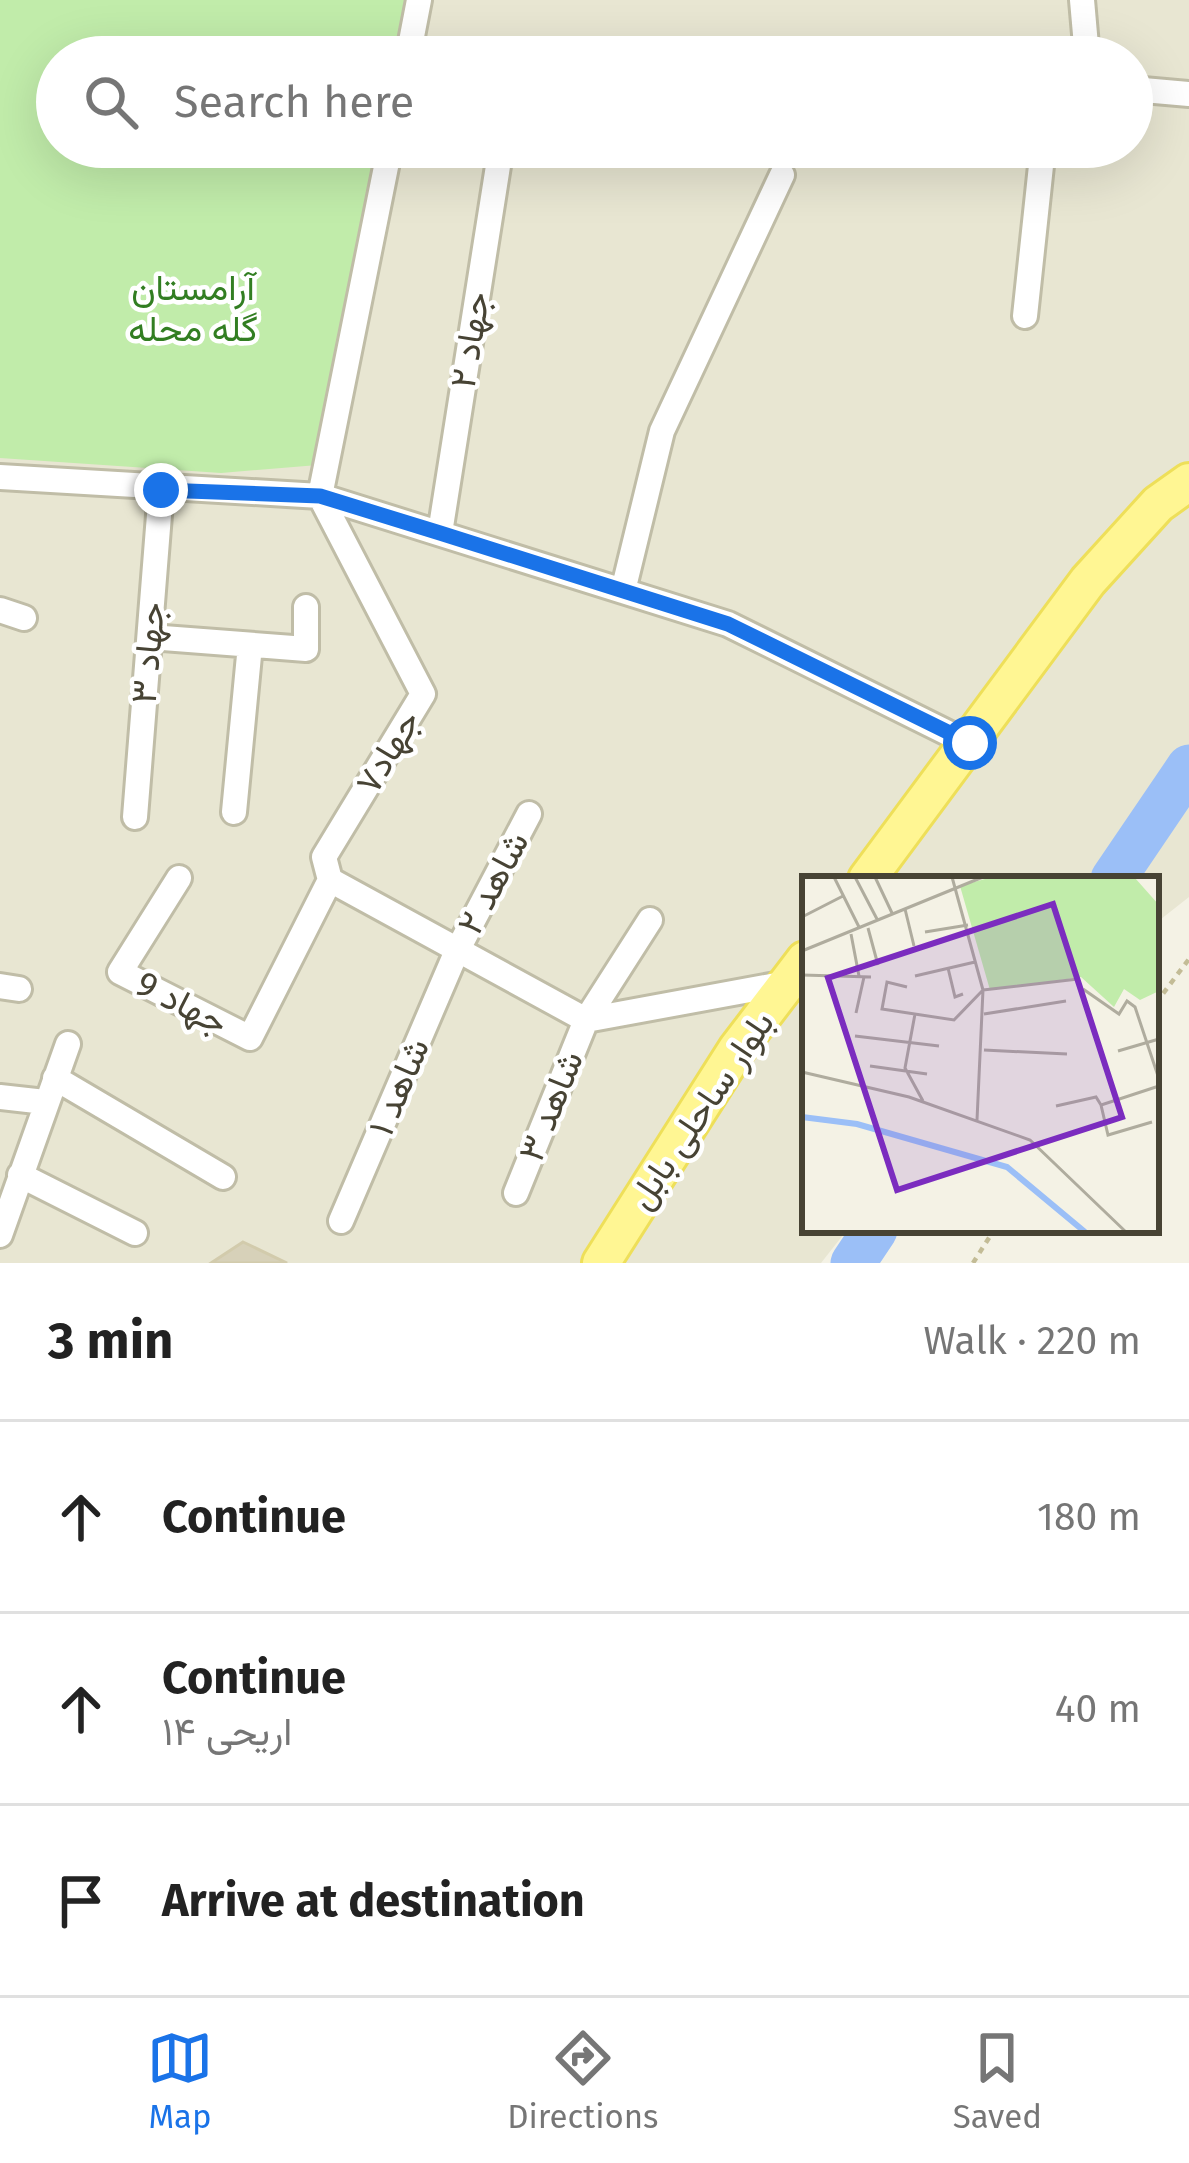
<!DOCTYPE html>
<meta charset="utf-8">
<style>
:root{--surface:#fff;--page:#f6f6f6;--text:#222;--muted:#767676;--line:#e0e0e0;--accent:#1a73e8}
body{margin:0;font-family:"Fira Sans",Vazirmatn,sans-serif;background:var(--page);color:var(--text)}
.stop{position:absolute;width:36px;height:36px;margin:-27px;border:9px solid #1a73e8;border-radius:50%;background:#fff}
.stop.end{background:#1a73e8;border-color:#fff;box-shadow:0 3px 12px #0008}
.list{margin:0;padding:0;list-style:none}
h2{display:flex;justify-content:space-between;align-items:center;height:156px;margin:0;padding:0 48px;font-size:51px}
h2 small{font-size:39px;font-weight:400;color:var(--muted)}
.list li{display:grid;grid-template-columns:78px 1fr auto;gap:36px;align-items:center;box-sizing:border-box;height:192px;padding:0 48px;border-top:3px solid var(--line)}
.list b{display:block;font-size:45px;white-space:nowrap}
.list p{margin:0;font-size:39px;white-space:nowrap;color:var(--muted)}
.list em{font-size:39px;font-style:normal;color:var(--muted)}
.icon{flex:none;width:66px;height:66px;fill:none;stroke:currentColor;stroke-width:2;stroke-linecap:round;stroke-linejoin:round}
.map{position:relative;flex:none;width:1189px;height:1263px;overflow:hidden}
.search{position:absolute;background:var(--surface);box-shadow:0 12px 48px #0002;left:36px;right:36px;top:36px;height:132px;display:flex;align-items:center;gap:30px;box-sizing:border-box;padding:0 42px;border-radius:66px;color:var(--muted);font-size:45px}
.sheet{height:732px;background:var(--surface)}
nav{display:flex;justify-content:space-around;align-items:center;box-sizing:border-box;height:168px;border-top:3px solid var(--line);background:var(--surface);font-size:33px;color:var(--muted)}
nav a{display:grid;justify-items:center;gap:6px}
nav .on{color:var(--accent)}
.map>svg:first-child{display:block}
.residential{fill:#e8e6d2;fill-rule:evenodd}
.green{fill:#c1ecaa}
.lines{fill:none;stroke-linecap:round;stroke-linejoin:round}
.river{stroke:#9bbff7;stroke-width:45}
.building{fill:#d7d1b9;stroke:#d2cbac;stroke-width:3}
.minor-casing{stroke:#c0bda7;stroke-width:30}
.primary-casing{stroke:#eedf59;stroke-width:42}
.path{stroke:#c3bc96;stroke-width:4.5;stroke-dasharray:6 6;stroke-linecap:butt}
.minor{stroke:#fff;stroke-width:24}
.primary{stroke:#fff693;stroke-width:36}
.route{stroke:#1a73e8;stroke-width:15}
.labels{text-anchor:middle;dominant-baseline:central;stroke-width:9;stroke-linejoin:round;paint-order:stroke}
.park-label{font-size:36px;fill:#327e22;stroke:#fff}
.street-label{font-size:36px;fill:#474334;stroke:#fff}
.inset-river{fill:none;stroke:#9bbff7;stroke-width:6}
.inset-road{fill:none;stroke:#afac9e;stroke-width:3}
.view{fill:#7b2cbf;fill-opacity:0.15;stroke:#7b2cbf;stroke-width:6}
.inset-edge{fill:none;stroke:#474334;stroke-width:6}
</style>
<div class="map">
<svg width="1189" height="1263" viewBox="0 0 1189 1263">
<rect width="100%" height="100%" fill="#f4f2e5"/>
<path class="residential" d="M0 0H1189V897L1156 923V879H805V1230H847L821 1263H0ZM57 57H1132V147H57Z"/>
<path class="green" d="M0 0H412L402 57H57V147H386L330 464 221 473 0 458Z"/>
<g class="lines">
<path class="river" d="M1113 879 1189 767
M853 1263 875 1230"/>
</g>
<path class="building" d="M243 1242 287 1263H211Z"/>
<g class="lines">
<defs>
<path id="minor" d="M1082 0 1087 57
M408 57 419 0
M1132 89 1189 94
M1025 316 1043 147
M0 477 320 496 728 624 970 744
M320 496 423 694 324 857 330 880
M320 496 390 147
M440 533 501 147
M623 591 662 431 782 175
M0 610 24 618
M150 637 306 649V607
M234 812 250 645
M135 817 161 490
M179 878 120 972 250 1038 330 880
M330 880 586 1020 787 983
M0 986 19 989
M55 1078 223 1177
M0 1097 45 1102
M20 1175 135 1233
M516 1193 586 1020 650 920
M341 1221 456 953 529 814
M0 1235 68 1044"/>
<path id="primary" d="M867 879 1088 581 1158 504 1189 482
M601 1263 737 1049 805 960"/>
</defs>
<use href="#minor" class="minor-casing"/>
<use href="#primary" class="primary-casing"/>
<path class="path" d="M1156 1003 1189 959
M973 1263 994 1230"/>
<use href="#minor" class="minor"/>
<use href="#primary" class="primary"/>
</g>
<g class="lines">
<path class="route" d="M161 490 320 496 440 533 728 624 970 743"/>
</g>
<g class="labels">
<g class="park-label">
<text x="193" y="288">آرامستان<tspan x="193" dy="41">گله محله</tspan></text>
</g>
<g class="street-label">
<text transform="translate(470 340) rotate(-81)">جهاد ۲</text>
<text transform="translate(148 653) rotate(-85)">جهاد ۳</text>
<text transform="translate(388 752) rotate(-59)">جهاد۷</text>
<text transform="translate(493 883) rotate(-62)">شاهد ۲</text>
<text transform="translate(182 1003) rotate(27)">جهاد 9</text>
<text transform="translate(399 1087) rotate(-67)">شاهد ۱</text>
<text transform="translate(551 1106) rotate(-68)">شاهد ۳</text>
<text transform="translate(701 1110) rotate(-56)">بلوار ساحلی بابل</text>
</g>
</g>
<g transform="translate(802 876)">
<rect width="357" height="357" fill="#f4f2e5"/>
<path d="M190 1 333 2 357 29V115L338 124 322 113 312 131 279 101 188 114 158 10Z" fill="#c1ecaa"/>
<path class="inset-river" d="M0 241 55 248 205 291 283 356"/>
<path class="inset-road" d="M32 1 57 51M53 1 76 45M73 1 90 37M150 1 181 114 175 244M103 33 112 70M0 41 41 20M66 52 76 89M123 56 166 49M49 58 57 100M0 75 181 1M146 92 153 121 161 118M0 99 69 101M113 100 173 86M105 111 85 106 80 133 152 144 181 114M281 113 317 138 325 125 333 131 357 203M181 114 276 103M54 137 62 101M113 138 103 192 121 225M182 138 264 125M53 160 137 170M182 174 265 178M316 175 357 163M68 190 125 198M0 196 107 221 228 264 324 356M254 230 294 221 299 229M350 246 306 259 299 229 357 210"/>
<path class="view" d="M251 28 320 241 95 314 26 102Z"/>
<rect width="357" height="357" class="inset-edge"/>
</g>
</svg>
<div class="stop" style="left:970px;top:743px"></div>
<div class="stop end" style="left:161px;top:490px"></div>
<div class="search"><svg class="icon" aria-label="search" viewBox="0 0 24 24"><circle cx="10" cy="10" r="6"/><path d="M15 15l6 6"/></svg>Search here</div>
</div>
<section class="sheet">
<h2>3 min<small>Walk · 220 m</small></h2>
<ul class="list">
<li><svg class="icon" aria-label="ahead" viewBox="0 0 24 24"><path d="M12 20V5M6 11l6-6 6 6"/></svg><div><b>Continue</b></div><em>180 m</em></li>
<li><svg class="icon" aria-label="ahead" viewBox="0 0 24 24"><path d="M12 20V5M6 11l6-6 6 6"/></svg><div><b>Continue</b><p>اریحی ۱۴</p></div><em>40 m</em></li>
<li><svg class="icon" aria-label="arrive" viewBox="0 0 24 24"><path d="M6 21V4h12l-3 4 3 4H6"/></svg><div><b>Arrive at destination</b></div></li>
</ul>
</section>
<nav>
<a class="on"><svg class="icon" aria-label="map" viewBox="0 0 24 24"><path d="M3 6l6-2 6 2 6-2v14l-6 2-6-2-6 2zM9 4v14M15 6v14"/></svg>Map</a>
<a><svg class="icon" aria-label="directions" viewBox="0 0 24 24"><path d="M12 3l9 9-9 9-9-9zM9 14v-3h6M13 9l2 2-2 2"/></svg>Directions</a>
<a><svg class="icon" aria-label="saved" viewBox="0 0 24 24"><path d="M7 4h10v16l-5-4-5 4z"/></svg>Saved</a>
</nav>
